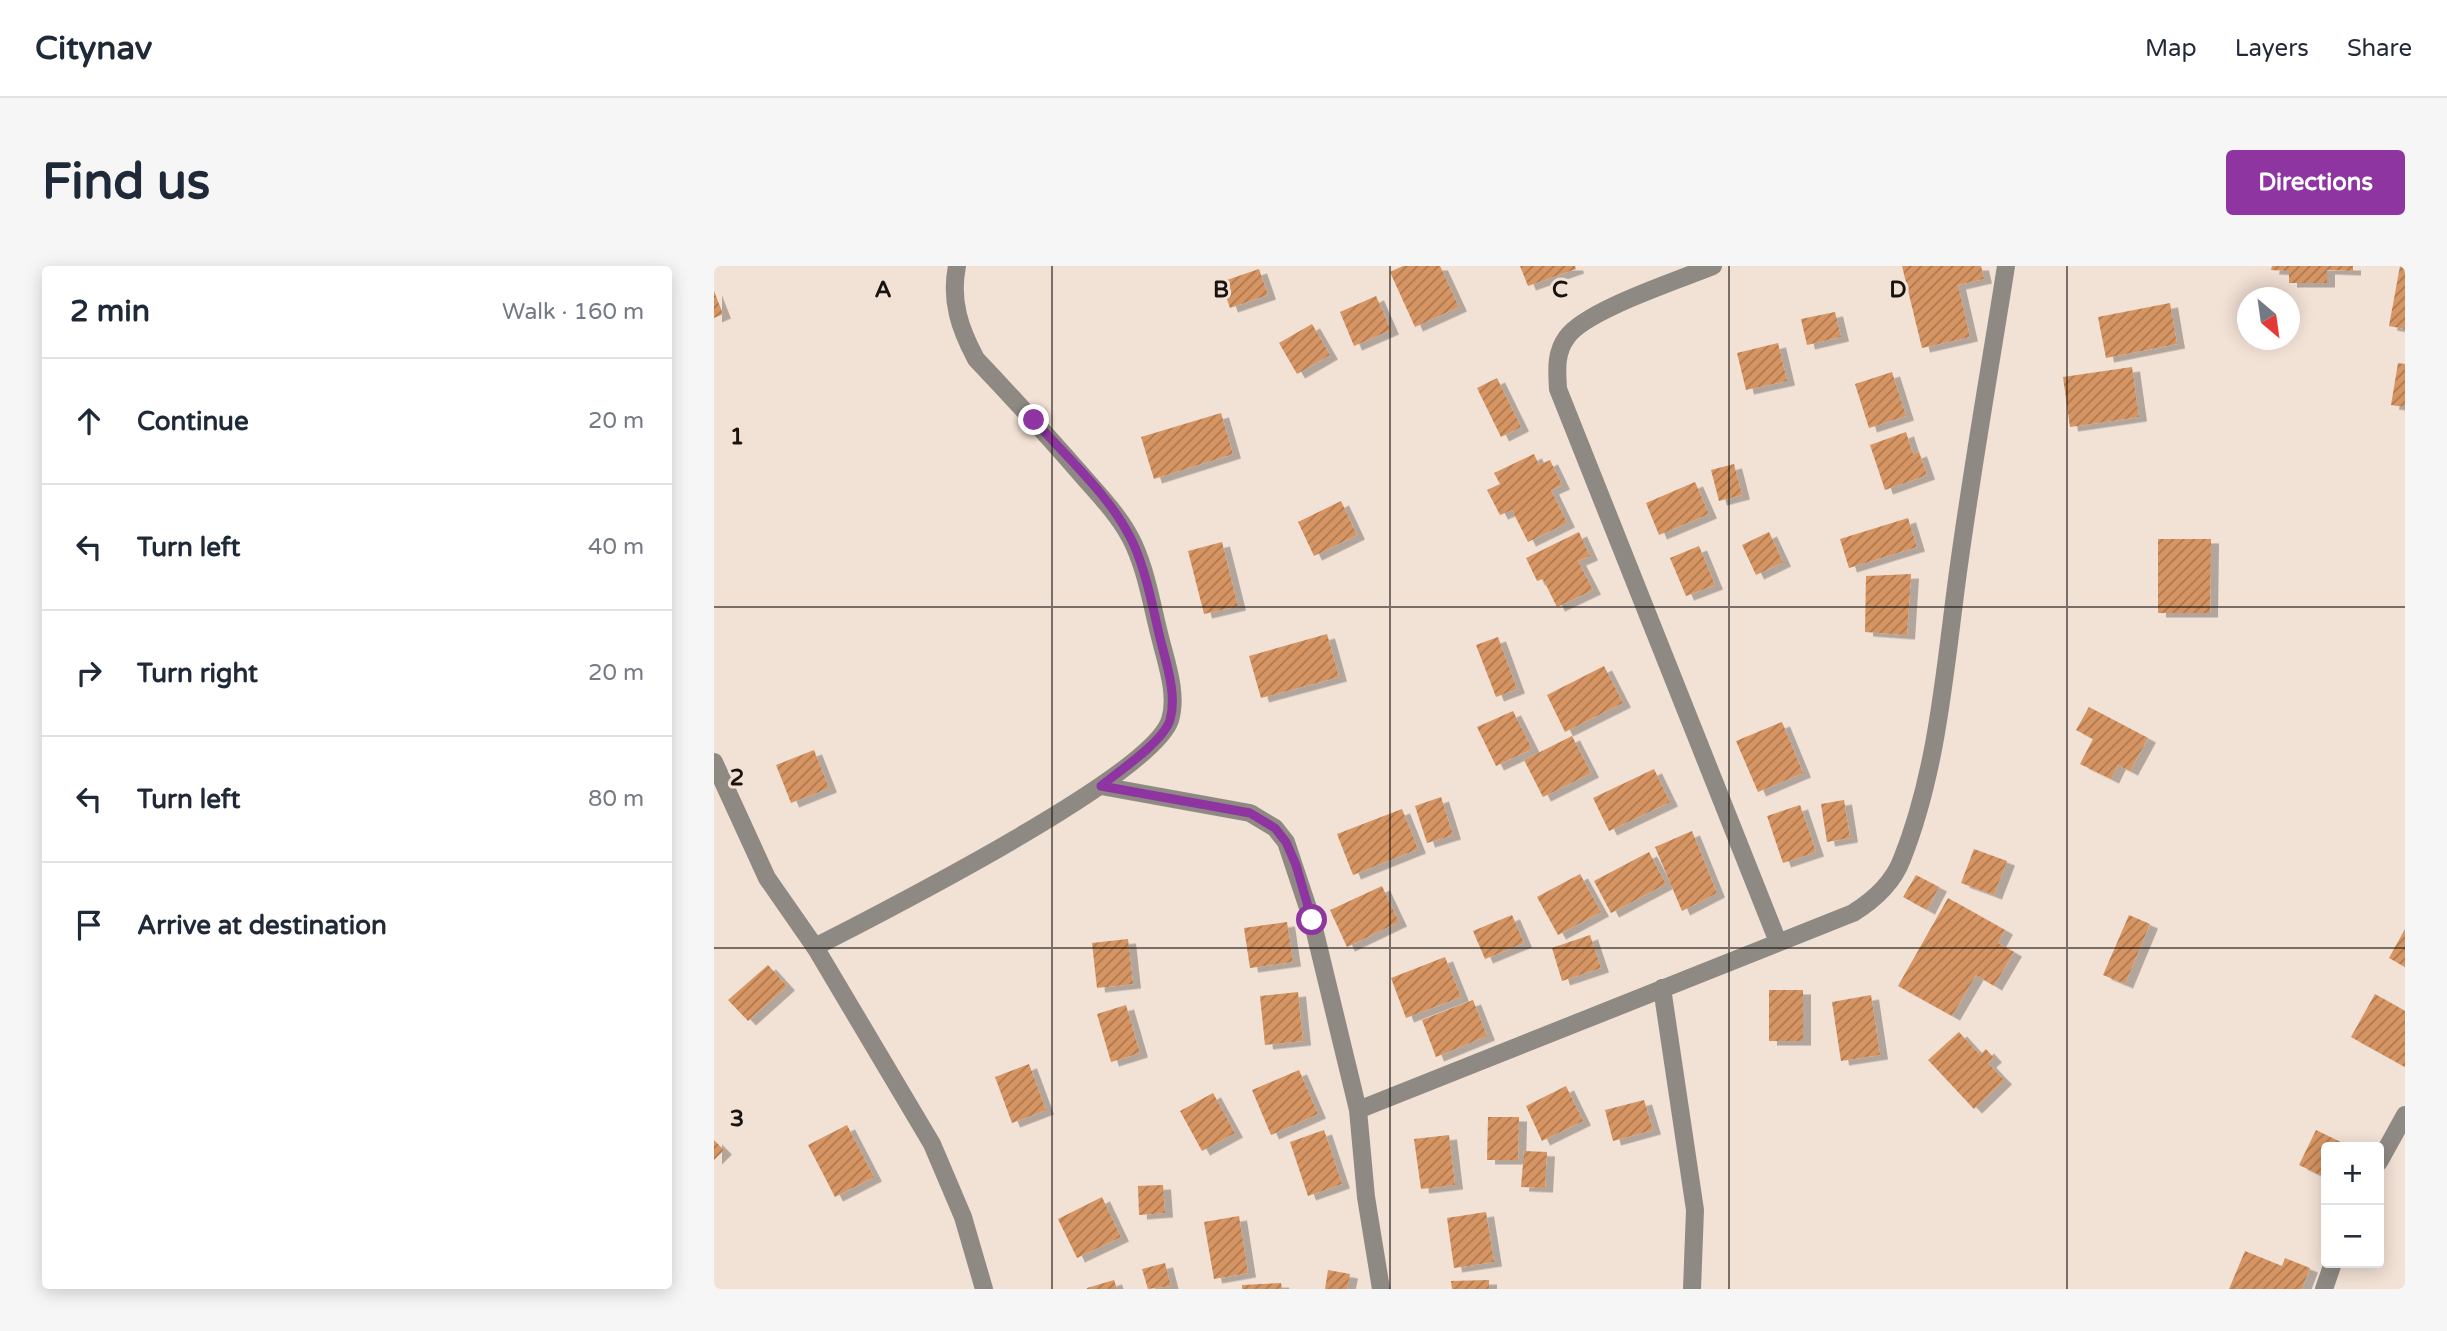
<!DOCTYPE html>
<meta charset="utf-8">
<style>
:root{--surface:#fff;--page:#f6f6f7;--text:#1f2937;--muted:#747a83;--line:#e0e1e3;--accent:#8f35a1}
body{margin:0;font-family:"Varela Round",sans-serif;background:var(--page);color:var(--text)}
.controls{position:absolute;right:21px;bottom:21px;display:grid;overflow:hidden;border-radius:7px;box-shadow:0 4px 18px #0003}
.controls button{width:63px;height:63px;display:grid;place-items:center;padding:0;border:0;border-bottom:2px solid var(--line);background:var(--surface);color:var(--text);font:35px sans-serif}
.compass{position:absolute;left:1523px;top:21px;width:63px;height:63px;border-radius:50%;background:var(--surface);box-shadow:0 4px 18px #0003;rotate:151deg}
.stop{position:absolute;width:21px;height:21px;margin:-16px;border:5px solid #8f35a1;border-radius:50%;background:#fff}
.stop.end{background:#8f35a1;border-color:#fff;box-shadow:0 2px 7px #0008}
.list{margin:0;padding:0;list-style:none}
h2{display:flex;justify-content:space-between;align-items:center;height:91px;margin:0;padding:0 28px;font-size:30px}
h2 small{font-size:23px;font-weight:400;color:var(--muted)}
.list li{display:grid;grid-template-columns:46px 1fr auto;gap:21px;align-items:center;box-sizing:border-box;height:126px;padding:0 28px;border-top:2px solid var(--line)}
.list b{display:block;font-size:26px;white-space:nowrap}
.list em{font-size:23px;font-style:normal;color:var(--muted)}
.icon{flex:none;width:38px;height:38px;fill:none;stroke:currentColor;stroke-width:2;stroke-linecap:round;stroke-linejoin:round}
.map{position:relative;flex:none;width:1691px;height:1023px;overflow:hidden;border-radius:7px}
header{display:flex;align-items:center;gap:42px;box-sizing:border-box;height:98px;padding:0 35px;background:var(--surface);border-bottom:2px solid var(--line)}
header strong{font-size:33px}
nav{display:flex;gap:38px;margin-inline-start:auto;font-size:24px}
.intro{display:flex;align-items:center;justify-content:space-between;box-sizing:border-box;height:168px;padding:0 42px}
h1{margin:0;font-size:49px}
.button{padding:18px 32px;border-radius:7px;background:var(--accent);color:#fff;font-size:24px;font-weight:700}
main{display:flex;gap:42px;padding:0 42px}
aside{flex:1;background:var(--surface);border-radius:7px;box-shadow:0 4px 18px #0003}
.map>svg:first-child{display:block}
.building{fill:url(#building-hatch);filter:url(#shadow)}
.lines{fill:none;stroke-linecap:round;stroke-linejoin:round}
.minor{stroke:#8e8a83;stroke-width:18}
.tertiary{stroke:#8e8a83;stroke-width:18}
.route{stroke:#8f35a1;stroke-width:9}
.grid{fill:none;stroke:#18130e;stroke-width:2;stroke-opacity:0.55}
.grid-label{font-size:23px;text-anchor:middle;font-weight:bold;fill:#18130e;stroke:#f2e1d5;stroke-width:6;stroke-linejoin:round;paint-order:stroke}
</style>
<header>
<strong>Citynav</strong>
<nav><a>Map</a><a>Layers</a><a>Share</a></nav>
</header>
<div class="intro"><h1>Find us</h1><a class="button">Directions</a></div>
<main>
<aside>
<h2>2 min<small>Walk · 160 m</small></h2>
<ul class="list">
<li><svg class="icon" aria-label="ahead" viewBox="0 0 24 24"><path d="M12 20V5M6 11l6-6 6 6"/></svg><div><b>Continue</b></div><em>20 m</em></li>
<li><svg class="icon" aria-label="left" viewBox="0 0 24 24"><path d="M17 20v-9H6M10 6l-5 5 5 5"/></svg><div><b>Turn left</b></div><em>40 m</em></li>
<li><svg class="icon" aria-label="right" viewBox="0 0 24 24"><path d="M7 20v-9h11M14 6l5 5-5 5"/></svg><div><b>Turn right</b></div><em>20 m</em></li>
<li><svg class="icon" aria-label="left" viewBox="0 0 24 24"><path d="M17 20v-9H6M10 6l-5 5 5 5"/></svg><div><b>Turn left</b></div><em>80 m</em></li>
<li><svg class="icon" aria-label="arrive" viewBox="0 0 24 24"><path d="M6 21V4h12l-3 4 3 4H6"/></svg><div><b>Arrive at destination</b></div></li>
</ul>
</aside>
<div class="map">
<svg width="1691" height="1023" viewBox="0 0 1691 1023">
<defs>
<pattern id="building-hatch" width="6" height="6" patternUnits="userSpaceOnUse" patternTransform="scale(1.75)"><rect width="6" height="6" fill="#d69563"/><path d="M-1 1l2-2M0 6l6-6M5 7l2-2" fill="none" stroke="#ad7850"/></pattern>
<filter id="shadow"><feDropShadow dx="8" dy="4.5" stdDeviation="0" flood-color="#0004"/></filter>
</defs>
<rect width="100%" height="100%" fill="#f2e1d5"/>
<path class="building" d="M689 0H726L745 41 701 61 676 6Z
M806 0H861L862 3 814 20Z
M1188 0H1267L1270 13 1244 19 1256 71 1208 82Z
M1558 0H1639V5L1613 4V17H1575V5L1557 4Z
M1686 0H1691V63L1675 60Z
M545 3 554 29 516 42 507 16Z
M0 25 9 48 0 52Z
M662 30 677 64 640 80 626 46Z
M1456 37 1463 78 1392 92 1384 51Z
M1121 46 1127 71 1093 79 1087 53Z
M598 58 616 89 583 108 565 77Z
M1064 77 1073 115 1032 124 1023 87Z
M1684 97 1691 98V141L1677 139Z
M1418 101 1425 151 1356 161 1349 111Z
M1178 106 1192 150 1155 162 1141 118Z
M783 112 807 161 787 171 763 122Z
M507 147 519 188 440 213 427 171Z
M1192 166 1199 188 1205 186 1213 209 1171 224 1156 179Z
M820 188 825 199 836 194 848 219 837 224 853 257 814 276 798 244 786 249 773 224 786 218 780 207Z
M1020 198 1028 229 1005 235 997 204Z
M981 216 995 248 945 269 932 237Z
M627 235 643 269 600 290 584 256Z
M1194 252 1203 281 1135 302 1126 273Z
M865 266 876 290 864 295 879 324 843 341 829 313 823 315 812 292Z
M1055 266 1069 296 1042 309 1028 279Z
M1444 273H1497L1496 347H1444Z
M508 276 524 340 490 348 474 285Z
M985 280 1001 319 972 330 956 292Z
M1197 308 1193 369 1151 366 1152 310Z
M613 368 625 411 547 432 535 390Z
M784 371 803 423 782 431 762 379Z
M890 400 909 437 851 466 833 429Z
M1375 441 1434 472 1416 505 1404 499 1397 513 1366 498 1379 473 1362 464Z
M799 445 818 483 782 500 763 461Z
M1068 456 1089 507 1044 526 1022 475Z
M858 470 877 507 829 531 810 494Z
M100 484 115 522 77 537 62 499Z
M940 503 956 536 895 565 879 532Z
M727 531 739 569 713 577 701 540Z
M1130 534 1136 572 1113 576 1107 538Z
M1086 539 1102 586 1069 597 1053 550Z
M688 543 704 583 639 609 623 568Z
M978 565 1003 627 968 645 941 581Z
M1260 583 1293 595 1280 629 1247 617Z
M935 586 952 618 897 647 880 615Z
M866 608 887 646 844 669 823 631Z
M1202 609 1225 621 1213 644 1189 631Z
M668 620 685 656 633 681 616 644Z
M1234 632 1291 664 1284 677 1300 686 1280 720 1262 709 1238 750 1184 720Z
M798 649 810 677 771 693 759 665Z
M1415 649 1436 658 1411 718 1389 709Z
M573 656 579 696 536 702 530 662Z
M1691 663V701L1675 692Z
M876 669 887 702 848 715 838 682Z
M414 673 419 718 383 722 378 677Z
M731 691 747 731 692 752 677 712Z
M54 699 73 720 34 755 14 734Z
M1055 724H1089V775H1055Z
M584 726 589 775 551 779 546 730Z
M1661 728 1691 745V801L1637 771Z
M1157 729 1166 789 1127 795 1118 736Z
M759 734 773 770 722 791 708 754Z
M412 739 426 787 397 796 383 748Z
M1245 766 1266 789 1272 783 1280 792 1274 797 1290 814 1260 843 1214 794Z
M315 798 332 844 298 857 281 811Z
M585 804 604 848 557 869 538 824Z
M852 820 869 855 828 875 812 840Z
M499 827 521 867 488 885 466 845Z
M930 834 939 864 899 875 891 844Z
M774 851H805L804 894H773Z
M133 859 160 911 121 931 94 879Z
M610 864 628 918 594 930 576 876Z
M1602 864 1637 881H1612V912L1585 899Z
M735 869 741 919 707 923 700 873Z
M0 874 10 884 0 894Z
M810 885 833 886 831 922 807 921Z
M449 919 451 947 425 949 424 920Z
M388 931 407 971 363 992 344 953Z
M772 946 780 996 740 1002 733 952Z
M525 950 534 1007 500 1013 490 956Z
M1531 985 1568 1000 1571 992 1596 1002 1588 1023H1515Z
M451 997 457 1020 434 1023 428 1003Z
M614 1004 636 1008 633 1023H611Z
M400 1014 403 1023H373V1022Z
M775 1014V1023H738L737 1015Z
M567 1017 568 1023H528V1019Z"/>
<g class="lines">
<path class="minor" d="M999 0C965 14 872 44 853 71 841 87 843 105 844 123L1064 676
M387 520 536 547 561 562 572 576 598 654 644 844 652 931 667 1023
M101 681C163 649 438 510 456 454 464 428 452 396 446 371 438 340 433 308 420 279 408 252 385 229 366 207 332 168 298 131 262 93 246 63 236 35 243 0
M948 722 981 944 978 1023
M644 844 1139 647C1160 634 1179 617 1188 593 1224 503 1231 401 1244 306 1258 203 1276 102 1292 0
M1665 896 1691 849
M1610 1023 1619 997"/>
<path class="tertiary" d="M0 496 53 612 101 681 218 878 249 951 270 1023"/>
</g>
<g class="lines">
<path class="route" d="M320 154C353 192 399 232 420 279 433 309 439 343 447 376 453 399 463 430 456 454 449 476 405 505 387 520L536 547 561 562 572 576 582 599 598 654"/>
</g>
<path class="grid" d="M338 0V1023M676 0V1023M1015 0V1023M1353 0V1023M0 341H1691M0 682H1691"/>
<g class="grid-label">
<text x="169" y="31">A</text>
<text x="507" y="31">B</text>
<text x="846" y="31">C</text>
<text x="1184" y="31">D</text>
<text x="23" y="178">1</text>
<text x="23" y="519">2</text>
<text x="23" y="860">3</text>
</g>
</svg>
<div class="controls">
<button>+</button>
<button>−</button>
</div>
<svg class="compass" viewBox="-18 -18 36 36"><path d="M0-13l5 13h-10z" fill="#e53935"/><path d="M0 13l5-13h-10z" fill="#747a83"/></svg>
<div class="stop" style="left:598px;top:654px"></div>
<div class="stop end" style="left:320px;top:154px"></div>
</div>
</main>
